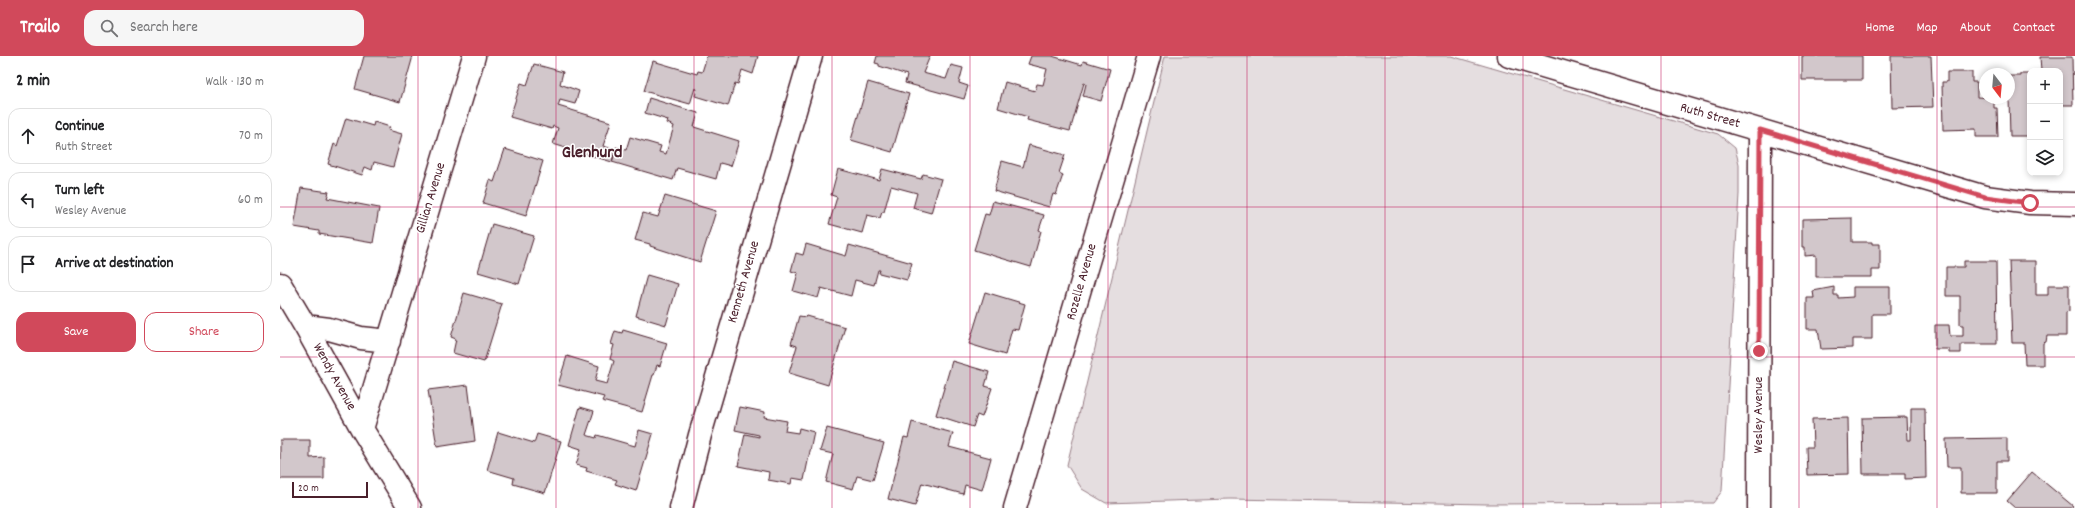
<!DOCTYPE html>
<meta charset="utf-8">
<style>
:root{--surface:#fff;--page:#f6f6f6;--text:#202124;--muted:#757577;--line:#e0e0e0;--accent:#d1495b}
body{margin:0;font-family:Dekko,sans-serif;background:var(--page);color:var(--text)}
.controls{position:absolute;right:12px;top:12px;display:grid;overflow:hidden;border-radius:8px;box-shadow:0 2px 6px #0003}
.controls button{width:36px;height:36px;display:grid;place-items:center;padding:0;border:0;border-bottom:1px solid var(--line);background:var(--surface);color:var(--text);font:20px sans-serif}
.compass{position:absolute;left:1699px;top:12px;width:36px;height:36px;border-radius:50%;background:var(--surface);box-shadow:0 2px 6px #0003;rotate:164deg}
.scale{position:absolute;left:12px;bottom:10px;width:76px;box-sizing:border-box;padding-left:4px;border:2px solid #4a1f2b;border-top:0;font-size:11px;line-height:14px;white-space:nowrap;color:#4a1f2b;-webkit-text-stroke:3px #fff;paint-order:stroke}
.stop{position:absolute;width:12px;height:12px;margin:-9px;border:3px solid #d1495b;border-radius:50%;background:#fff}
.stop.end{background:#d1495b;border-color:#fff;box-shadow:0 1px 4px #0008}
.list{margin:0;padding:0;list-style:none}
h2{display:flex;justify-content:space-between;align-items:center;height:52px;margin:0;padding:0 16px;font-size:17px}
h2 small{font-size:13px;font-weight:400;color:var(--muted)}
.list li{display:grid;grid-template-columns:26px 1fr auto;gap:12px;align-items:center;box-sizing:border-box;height:56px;margin:0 8px 8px;padding:0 8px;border:1px solid var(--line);border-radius:12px}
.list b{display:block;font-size:15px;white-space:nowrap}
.list p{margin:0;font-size:13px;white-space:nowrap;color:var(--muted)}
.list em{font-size:13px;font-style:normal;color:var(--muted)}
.actions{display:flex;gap:8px;padding:12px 16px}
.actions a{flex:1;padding:9px 0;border:1px solid var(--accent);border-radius:12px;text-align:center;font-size:14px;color:var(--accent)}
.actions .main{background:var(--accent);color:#fff}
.icon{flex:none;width:22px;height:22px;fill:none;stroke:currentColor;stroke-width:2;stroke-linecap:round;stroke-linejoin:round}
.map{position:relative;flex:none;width:1795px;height:452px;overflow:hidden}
header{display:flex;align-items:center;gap:24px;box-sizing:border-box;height:56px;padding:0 20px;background:var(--accent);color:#fff}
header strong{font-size:19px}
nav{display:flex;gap:22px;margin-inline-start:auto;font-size:14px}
.search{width:280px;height:36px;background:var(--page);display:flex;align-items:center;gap:10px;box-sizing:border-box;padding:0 14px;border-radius:12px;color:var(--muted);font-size:15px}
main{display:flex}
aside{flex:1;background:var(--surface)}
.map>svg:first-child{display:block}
.green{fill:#e5dee0;stroke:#987e86}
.building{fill:#d2c7cb;stroke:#4a1f2b}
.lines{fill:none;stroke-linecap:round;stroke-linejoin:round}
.minor-casing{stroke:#4a1f2b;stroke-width:25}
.minor{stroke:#fff;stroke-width:22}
.route{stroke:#d1495b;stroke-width:5}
.grid{fill:none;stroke:#c2185b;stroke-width:1;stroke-opacity:0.55}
.labels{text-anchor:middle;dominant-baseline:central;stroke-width:3;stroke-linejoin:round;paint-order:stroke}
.street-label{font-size:14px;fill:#4a1f2b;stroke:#fff}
.district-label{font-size:18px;font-weight:bold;fill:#4a1f2b;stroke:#fff}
</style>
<header>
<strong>Trailo</strong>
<div class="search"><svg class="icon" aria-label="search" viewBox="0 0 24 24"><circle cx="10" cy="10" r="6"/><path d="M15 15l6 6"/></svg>Search here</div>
<nav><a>Home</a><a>Map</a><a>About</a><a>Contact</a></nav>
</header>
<main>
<aside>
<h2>2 min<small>Walk · 130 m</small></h2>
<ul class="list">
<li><svg class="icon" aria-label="ahead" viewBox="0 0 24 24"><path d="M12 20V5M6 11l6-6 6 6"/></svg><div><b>Continue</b><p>Ruth Street</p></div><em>70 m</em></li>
<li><svg class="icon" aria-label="left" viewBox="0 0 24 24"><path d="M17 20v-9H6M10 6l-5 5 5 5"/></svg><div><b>Turn left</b><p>Wesley Avenue</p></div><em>60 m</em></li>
<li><svg class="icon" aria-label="arrive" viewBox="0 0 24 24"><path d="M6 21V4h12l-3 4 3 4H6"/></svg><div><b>Arrive at destination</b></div></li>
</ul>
<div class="actions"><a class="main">Save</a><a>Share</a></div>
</aside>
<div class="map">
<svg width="1795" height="452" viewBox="0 0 1795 452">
<rect width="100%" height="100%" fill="#fff"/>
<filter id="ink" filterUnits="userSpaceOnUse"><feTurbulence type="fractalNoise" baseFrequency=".025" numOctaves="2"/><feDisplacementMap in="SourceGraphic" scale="8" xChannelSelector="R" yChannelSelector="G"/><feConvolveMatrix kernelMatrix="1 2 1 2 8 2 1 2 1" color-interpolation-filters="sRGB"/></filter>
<g filter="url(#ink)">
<path class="green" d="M885 0H1171L1438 78 1455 92 1459 108V138L1442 435 1433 447 1207 448 950 443 826 447 802 433 787 409Z"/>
<path class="building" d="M84 0H133L120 46 75 33Z
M427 0H478L473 18 462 14 458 28 455 27 448 50 415 40 417 33 415 32 410 48 364 35 373 5 417 18 418 15 422 16Z
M597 0H650L643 17 666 23 671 9 683 12 679 27 688 30 684 43 625 27 627 19 599 10V8L595 7Z
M751 0H772L802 9 803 5 830 13 821 45 803 40 806 28 804 27 790 75 747 64 748 61 718 52 725 26 755 35 757 28 763 29 767 13 748 8Z
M1522 0H1582V24H1522Z
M1611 0H1651L1653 51 1612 52Z
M1760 1H1792L1793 49H1780V15H1761Z
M254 8 283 16 280 28 299 35 295 48 280 44 278 50 331 66 323 90 336 94 332 106 273 88 278 72 273 70 272 73 230 61 241 27 247 29Z
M1667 16H1692V26H1697V41L1714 42V52H1717L1718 81H1696V73L1663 74 1662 26H1667Z
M1740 18H1750V80H1730L1729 42H1725H1729V20H1740Z
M588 26 629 38 612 96 571 84Z
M369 42 418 57 414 71 459 85 451 110 440 107 436 123 397 112 393 124 332 106 336 91 346 94 350 81 381 90 379 96 386 98 394 70 387 67 388 64 365 57Z
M66 62 93 70 94 66 110 71 108 74 122 78 113 111 94 106 92 114 85 111 82 119 48 108 54 88 57 90Z
M749 89 785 99 779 117 783 119 776 139 773 138 769 151 714 135 722 105 743 111Z
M225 93 263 105 246 160 203 147 210 124 214 126Z
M558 113 599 124 602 113 641 123 643 118 661 123 651 157 633 152 637 137 611 130 604 156H602L600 162 587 159 582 177 549 168 557 141 551 139Z
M21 132 49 136 47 142 99 152 93 187 39 178V175L14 171Z
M385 140 436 155 420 206 370 190V188L355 184 363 157 378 161Z
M713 145 764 159 759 174 761 175 751 211 694 194 705 158 709 159Z
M1572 162V186H1592V188H1600V214H1592V221H1536V199L1525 200V191H1522V163Z
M212 168 254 180 239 228 198 216Z
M526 188 566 200 569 189 632 207 627 224 599 217 600 214H598L594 229 575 224 571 240 541 232 538 242 513 235 518 217 511 215 516 197 523 199Z
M1684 205H1716L1717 288H1681V297H1669V293H1655V269H1669L1670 280H1683V269H1680V240H1666V211H1684Z
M1729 205H1756V239H1768V229H1789V255L1786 256V280H1767L1766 286 1763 287V309H1745L1744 287H1732Z
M367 219 398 228 386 269 356 260Z
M1554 231V239H1558V242L1573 241V231H1610V258H1592V283H1573V292L1541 293 1538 273H1527V242H1534L1533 235Z
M705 236 745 248 738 274 732 273 725 299 689 288Z
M184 237 222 248 204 306 173 297 176 283 171 281Z
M519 260 526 261 527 260 565 271 548 329 509 317 517 290 511 288Z
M343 274 387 287 380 310 377 309 374 319H373L362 356 322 345 324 341 278 329 287 300 319 310 315 325 327 328 334 305 330 303 334 289 331 288 335 275 342 277Z
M672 305 709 316 705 330 712 332 702 361 697 359 693 371 656 359Z
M188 329 195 385 157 391 148 334Z
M300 351 314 355 306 379 316 382 317 379 355 390 359 374 373 378 356 435 335 428 337 424 306 415 307 412 296 409 301 393 289 389Z
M460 351 485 356 484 361 507 365 505 375 518 377 519 372 534 376 524 424 512 422 511 428 488 424 489 416 458 410 465 378 479 381V379L455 374Z
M1631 352H1645L1646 422 1625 423V418H1583L1582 362 1627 361 1628 384H1631Z
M1568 362 1569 418 1527 419 1526 391H1533L1532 363Z
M632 366 673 377 669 391 711 402 702 434 685 429 683 438 642 427 635 450 608 443 624 381 628 382Z
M547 372 604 387 593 424 577 420 573 433 546 426 553 398 540 395Z
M218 376 254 387 257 378 281 385 265 437 233 428 234 422 207 414Z
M1727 382V405H1717V437H1681V411H1667L1666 383Z
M0 384H30V402L44 401V423H0Z
M1752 416 1793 450 1791 452H1735L1727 445Z"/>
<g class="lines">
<defs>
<path id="minor" d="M1229 0 1705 141 1750 147 1795 148
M0 228 25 270 82 373 130 452
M25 270 49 273 81 282 109 285
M82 373 194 0
M401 452 420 379 531 0
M735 452 869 0
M1479 452 1480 74"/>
</defs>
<use href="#minor" class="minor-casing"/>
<use href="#minor" class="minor"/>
</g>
</g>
<g class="lines" filter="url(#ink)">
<path class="route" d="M1479 295 1480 74 1705 141 1750 147"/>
</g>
<path class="grid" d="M138 0V452M276 0V452M414 0V452M552 0V452M690 0V452M828 0V452M967 0V452M1105 0V452M1243 0V452M1381 0V452M1519 0V452M1657 0V452M0 151H1795M0 301H1795"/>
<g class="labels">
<g class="street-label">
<text transform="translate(1430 60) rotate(16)">Ruth Street</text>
<text transform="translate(151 142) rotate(-73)">Gillian Avenue</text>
<text transform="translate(464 226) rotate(-74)">Kenneth Avenue</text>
<text transform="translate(802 226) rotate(-74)">Rozelle Avenue</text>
<text transform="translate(54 321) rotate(61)">Wendy Avenue</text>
<text transform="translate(1479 359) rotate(-90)">Wesley Avenue</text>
</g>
<g class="district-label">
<text x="312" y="97">Glenhurd</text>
</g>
</g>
</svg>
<div class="controls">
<button>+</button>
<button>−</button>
<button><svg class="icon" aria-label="layers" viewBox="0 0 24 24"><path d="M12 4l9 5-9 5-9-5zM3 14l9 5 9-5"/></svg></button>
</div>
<svg class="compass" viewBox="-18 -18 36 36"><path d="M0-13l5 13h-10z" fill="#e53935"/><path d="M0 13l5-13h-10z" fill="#757577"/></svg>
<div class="scale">20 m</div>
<div class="stop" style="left:1750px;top:147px"></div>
<div class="stop end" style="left:1479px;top:295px"></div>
</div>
</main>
